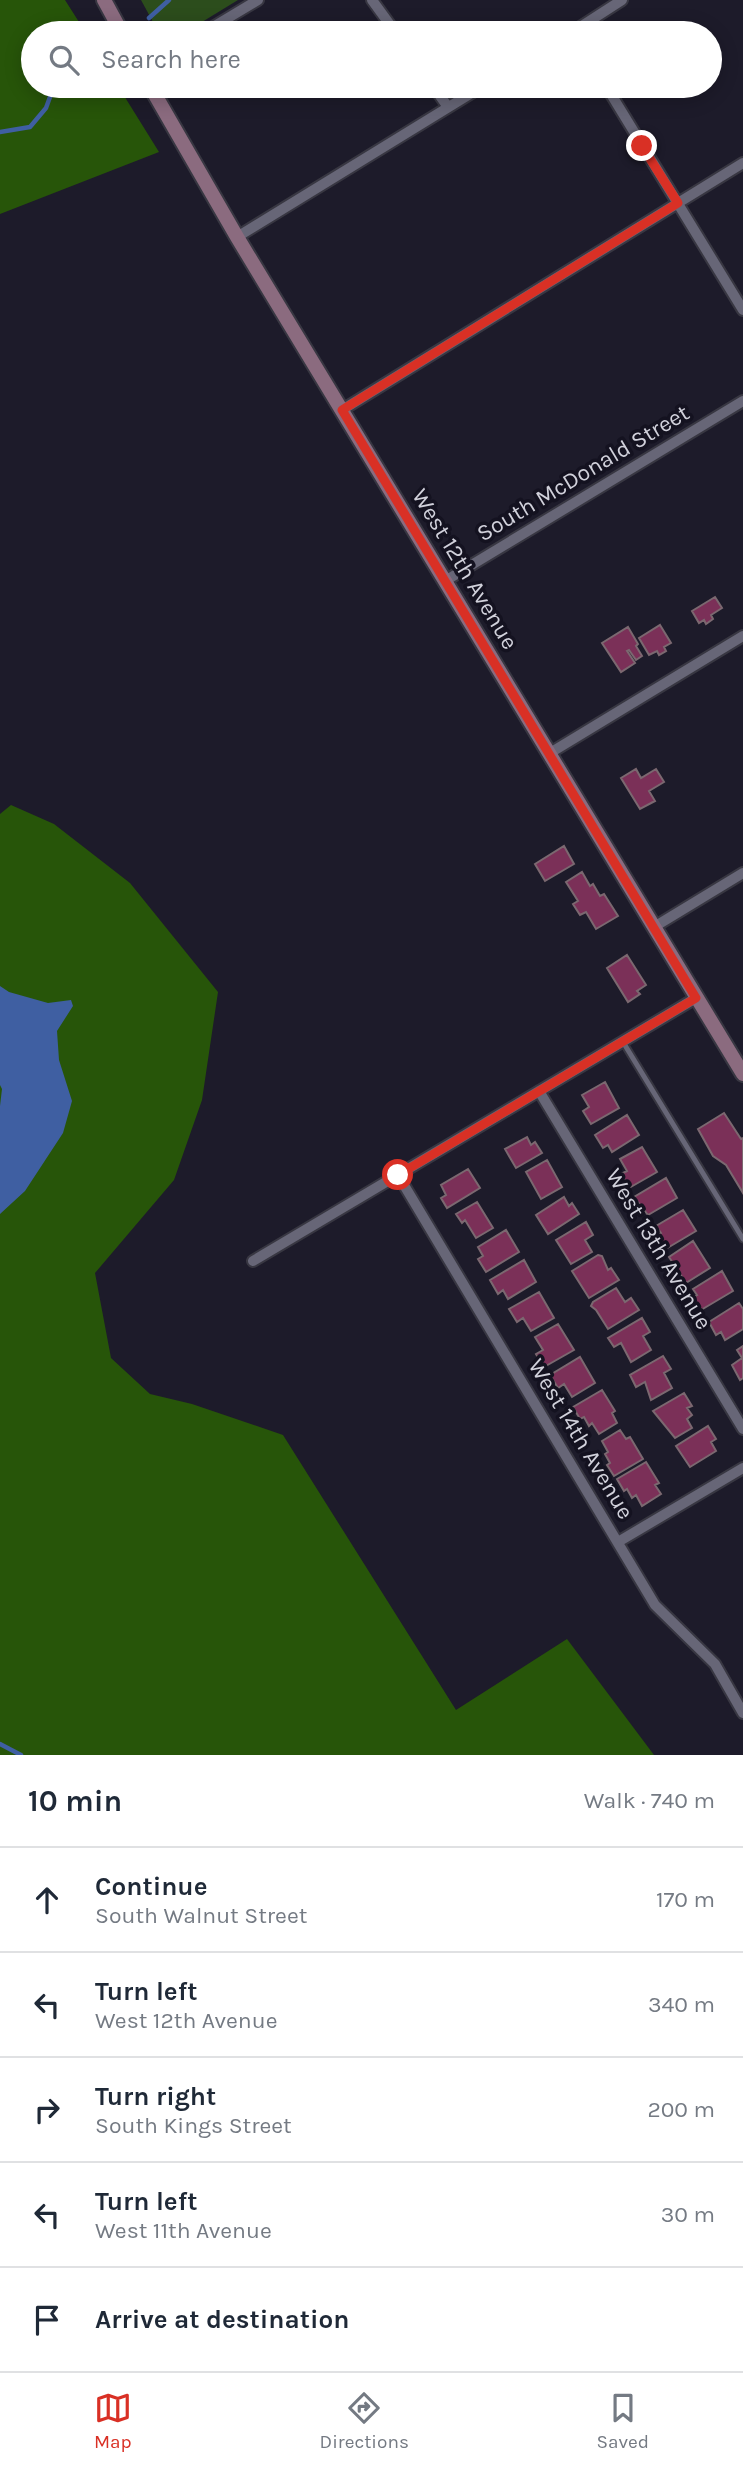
<!DOCTYPE html>
<meta charset="utf-8">
<style>
:root{--surface:#fff;--page:#f2f2f3;--text:#1f2937;--muted:#747a83;--line:#e0e1e3;--accent:#d93025}
body{margin:0;font-family:Karla,sans-serif;background:var(--page);color:var(--text)}
.stop{position:absolute;width:21px;height:21px;margin:-16px;border:5px solid #d93025;border-radius:50%;background:#fff}
.stop.end{background:#d93025;border-color:#fff;box-shadow:0 2px 7px #0008}
.list{margin:0;padding:0;list-style:none}
h2{display:flex;justify-content:space-between;align-items:center;height:91px;margin:0;padding:0 28px;font-size:30px}
h2 small{font-size:23px;font-weight:400;color:var(--muted)}
.list li{display:grid;grid-template-columns:46px 1fr auto;gap:21px;align-items:center;box-sizing:border-box;height:105px;padding:0 28px;border-top:2px solid var(--line)}
.list b{display:block;font-size:26px;white-space:nowrap}
.list p{margin:0;font-size:23px;white-space:nowrap;color:var(--muted)}
.list em{font-size:23px;font-style:normal;color:var(--muted)}
.icon{flex:none;width:38px;height:38px;fill:none;stroke:currentColor;stroke-width:2;stroke-linecap:round;stroke-linejoin:round}
.map{position:relative;flex:none;width:743px;height:1755px;overflow:hidden}
.search{position:absolute;background:var(--surface);box-shadow:0 4px 18px #0003;left:21px;right:21px;top:21px;height:77px;display:flex;align-items:center;gap:18px;box-sizing:border-box;padding:0 24px;border-radius:38px;color:var(--muted);font-size:26px}
.sheet{height:616px;background:var(--surface)}
nav{display:flex;justify-content:space-around;align-items:center;box-sizing:border-box;height:98px;border-top:2px solid var(--line);background:var(--surface);font-size:19px;color:var(--muted)}
nav a{display:grid;justify-items:center;gap:4px}
nav .on{color:var(--accent)}
.map>svg:first-child{display:block}
.green{fill:#2c4d1c}
.forest{fill:#275509}
.water{fill:#3f5fa2}
.lines{fill:none;stroke-linecap:round;stroke-linejoin:round}
.stream{stroke:#3f5fa2;stroke-width:4.5}
.building{fill:#7b3058;stroke:#7b6870;stroke-width:2}
.service-casing{stroke:#383742;stroke-width:9}
.minor-casing{stroke:#383742;stroke-width:14}
.secondary-casing{stroke:#383742;stroke-width:18}
.service{stroke:#676677;stroke-width:5}
.minor{stroke:#676677;stroke-width:10}
.secondary{stroke:#8b6b7f;stroke-width:14}
.route{stroke:#d93025;stroke-width:9}
.labels{text-anchor:middle;dominant-baseline:central;stroke-width:7;stroke-linejoin:round;paint-order:stroke}
.street-label{font-size:23px;fill:#d1d1db;stroke:#141220}
</style>
<div class="map">
<svg width="743" height="1755" viewBox="0 0 743 1755">
<rect width="100%" height="100%" fill="#1d1b2a"/>
<path class="green" d="M141 0H238L184 33H159Z"/>
<path class="forest" d="M0 0H65L86 33H33V86H118L159 152 0 214Z
M11 805 54 824 130 883 218 992 202 1100 174 1180 95 1273 111 1358 150 1394 192 1404 283 1435 456 1710 567 1639 654 1755H0V814Z"/>
<path class="water" d="M0 986 9 992 48 1003 71 1000 73 1006 57 1031 59 1060 72 1101 63 1133 25 1191 0 1214V1106L2 1089 0 1085Z"/>
<g class="lines">
<path class="stream" d="M149 18 169 0
M0 132 30 127 46 108 54 86
M0 1744 21 1755"/>
</g>
<path class="building" d="M715 597 722 608 711 615 713 619 706 624 704 620 699 623 692 611Z
M660 625 671 643 664 647 666 651 659 655 657 651 649 655 639 638Z
M628 627 638 644 636 646 642 656 636 660 629 650 627 651 635 663 621 672 602 643Z
M636 769 641 778 656 769 664 782 649 791 655 801 640 809 621 778Z
M564 846 574 864 545 881 535 864Z
M582 872 590 886 593 884 600 896 604 894 618 916 596 929 586 912 580 915 573 904 578 901 566 882Z
M627 955 646 985 637 991 640 994 628 1002 607 968Z
M605 1082 619 1108 591 1124 583 1111 589 1107 582 1095Z
M724 1113 741 1139 743 1138V1193L726 1165 713 1156 698 1129Z
M627 1115 639 1135 612 1152 608 1145 603 1148 595 1135Z
M527 1137 531 1145 535 1142 542 1153 516 1168 505 1149Z
M642 1147 657 1172 629 1188 621 1174 627 1171 620 1159Z
M547 1160 562 1187 541 1199 526 1172Z
M468 1169 480 1188 447 1208 441 1198 446 1195 441 1185Z
M666 1178 677 1198 648 1215 634 1197Z
M564 1197 569 1206 572 1203 579 1214 548 1234 536 1215Z
M477 1202 493 1228 476 1238 465 1220 462 1223 456 1214Z
M683 1210 696 1231 664 1250 655 1237 661 1233 656 1226Z
M586 1222 593 1235 585 1240 592 1252 571 1264 556 1240Z
M506 1230 519 1252 486 1272 478 1259 483 1256 478 1247Z
M693 1241 710 1268 686 1283 669 1257Z
M598 1255 602 1256 608 1270 611 1268 619 1280 589 1298 572 1271Z
M524 1260 536 1282 508 1299 503 1290 498 1294 490 1280Z
M722 1271 733 1291 701 1310 693 1297 697 1295 693 1289Z
M616 1288 625 1302 631 1298 639 1310 608 1329 596 1310 591 1306 593 1302Z
M539 1292 554 1318 531 1331 523 1318 517 1322 509 1309Z
M739 1303 743 1309V1329L725 1340 721 1332 716 1335 709 1322Z
M642 1318 650 1332 643 1336 651 1350 631 1362 621 1343 614 1347 608 1338Z
M558 1324 574 1350 544 1367 536 1354 543 1350 535 1337Z
M743 1346V1378L740 1380 732 1365 742 1358 737 1350Z
M663 1356 671 1369 664 1373 672 1388 651 1400 645 1382 636 1387 630 1375Z
M580 1357 595 1383 572 1397 564 1384 558 1388 550 1375Z
M602 1390 615 1411 612 1413 617 1423 599 1434 592 1423 589 1426 584 1417 580 1419 573 1407Z
M684 1393 692 1406 687 1408 692 1415 687 1419 692 1428 675 1438 653 1411Z
M708 1426 716 1439 711 1442 716 1451 690 1467 676 1446Z
M620 1430 626 1439 630 1437 643 1459 614 1476 607 1465 610 1463 605 1454 608 1452 602 1441Z
M646 1462 659 1483 655 1485 661 1494 642 1506 636 1495 632 1498 627 1489 624 1491 617 1479Z"/>
<g class="lines">
<defs>
<path id="service" d="M623 1042 743 1239"/>
<path id="minor" d="M372 0 396 33
M203 33 258 0
M571 33 622 0
M433 86 448 107
M606 86 743 310
M237 237 483 86
M342 410 743 163
M445 581 743 401
M550 753 743 636
M654 927 743 873
M539 1091 743 1429
M398 1175 655 1605 715 1664 743 1713
M253 1261 696 998
M618 1542 743 1468"/>
<path id="secondary" d="M104 0 122 33
M150 86 237 237 743 1074"/>
</defs>
<use href="#service" class="service-casing"/>
<use href="#minor" class="minor-casing"/>
<use href="#secondary" class="secondary-casing"/>
<use href="#service" class="service"/>
<use href="#minor" class="minor"/>
<use href="#secondary" class="secondary"/>
</g>
<g class="lines">
<path class="route" d="M398 1175 696 998 342 410 678 203 642 146"/>
</g>
<g class="labels">
<g class="street-label">
<text transform="translate(583 473) rotate(-31)">South McDonald Street</text>
<text transform="translate(465 569) rotate(59)">West 12th Avenue</text>
<text transform="translate(659 1249) rotate(59)">West 13th Avenue</text>
<text transform="translate(581 1439) rotate(59)">West 14th Avenue</text>
</g>
</g>
</svg>
<div class="stop" style="left:398px;top:1175px"></div>
<div class="stop end" style="left:642px;top:146px"></div>
<div class="search"><svg class="icon" aria-label="search" viewBox="0 0 24 24"><circle cx="10" cy="10" r="6"/><path d="M15 15l6 6"/></svg>Search here</div>
</div>
<section class="sheet">
<h2>10 min<small>Walk · 740 m</small></h2>
<ul class="list">
<li><svg class="icon" aria-label="ahead" viewBox="0 0 24 24"><path d="M12 20V5M6 11l6-6 6 6"/></svg><div><b>Continue</b><p>South Walnut Street</p></div><em>170 m</em></li>
<li><svg class="icon" aria-label="left" viewBox="0 0 24 24"><path d="M17 20v-9H6M10 6l-5 5 5 5"/></svg><div><b>Turn left</b><p>West 12th Avenue</p></div><em>340 m</em></li>
<li><svg class="icon" aria-label="right" viewBox="0 0 24 24"><path d="M7 20v-9h11M14 6l5 5-5 5"/></svg><div><b>Turn right</b><p>South Kings Street</p></div><em>200 m</em></li>
<li><svg class="icon" aria-label="left" viewBox="0 0 24 24"><path d="M17 20v-9H6M10 6l-5 5 5 5"/></svg><div><b>Turn left</b><p>West 11th Avenue</p></div><em>30 m</em></li>
<li><svg class="icon" aria-label="arrive" viewBox="0 0 24 24"><path d="M6 21V4h12l-3 4 3 4H6"/></svg><div><b>Arrive at destination</b></div></li>
</ul>
</section>
<nav>
<a class="on"><svg class="icon" aria-label="map" viewBox="0 0 24 24"><path d="M3 6l6-2 6 2 6-2v14l-6 2-6-2-6 2zM9 4v14M15 6v14"/></svg>Map</a>
<a><svg class="icon" aria-label="directions" viewBox="0 0 24 24"><path d="M12 3l9 9-9 9-9-9zM9 14v-3h6M13 9l2 2-2 2"/></svg>Directions</a>
<a><svg class="icon" aria-label="saved" viewBox="0 0 24 24"><path d="M7 4h10v16l-5-4-5 4z"/></svg>Saved</a>
</nav>
